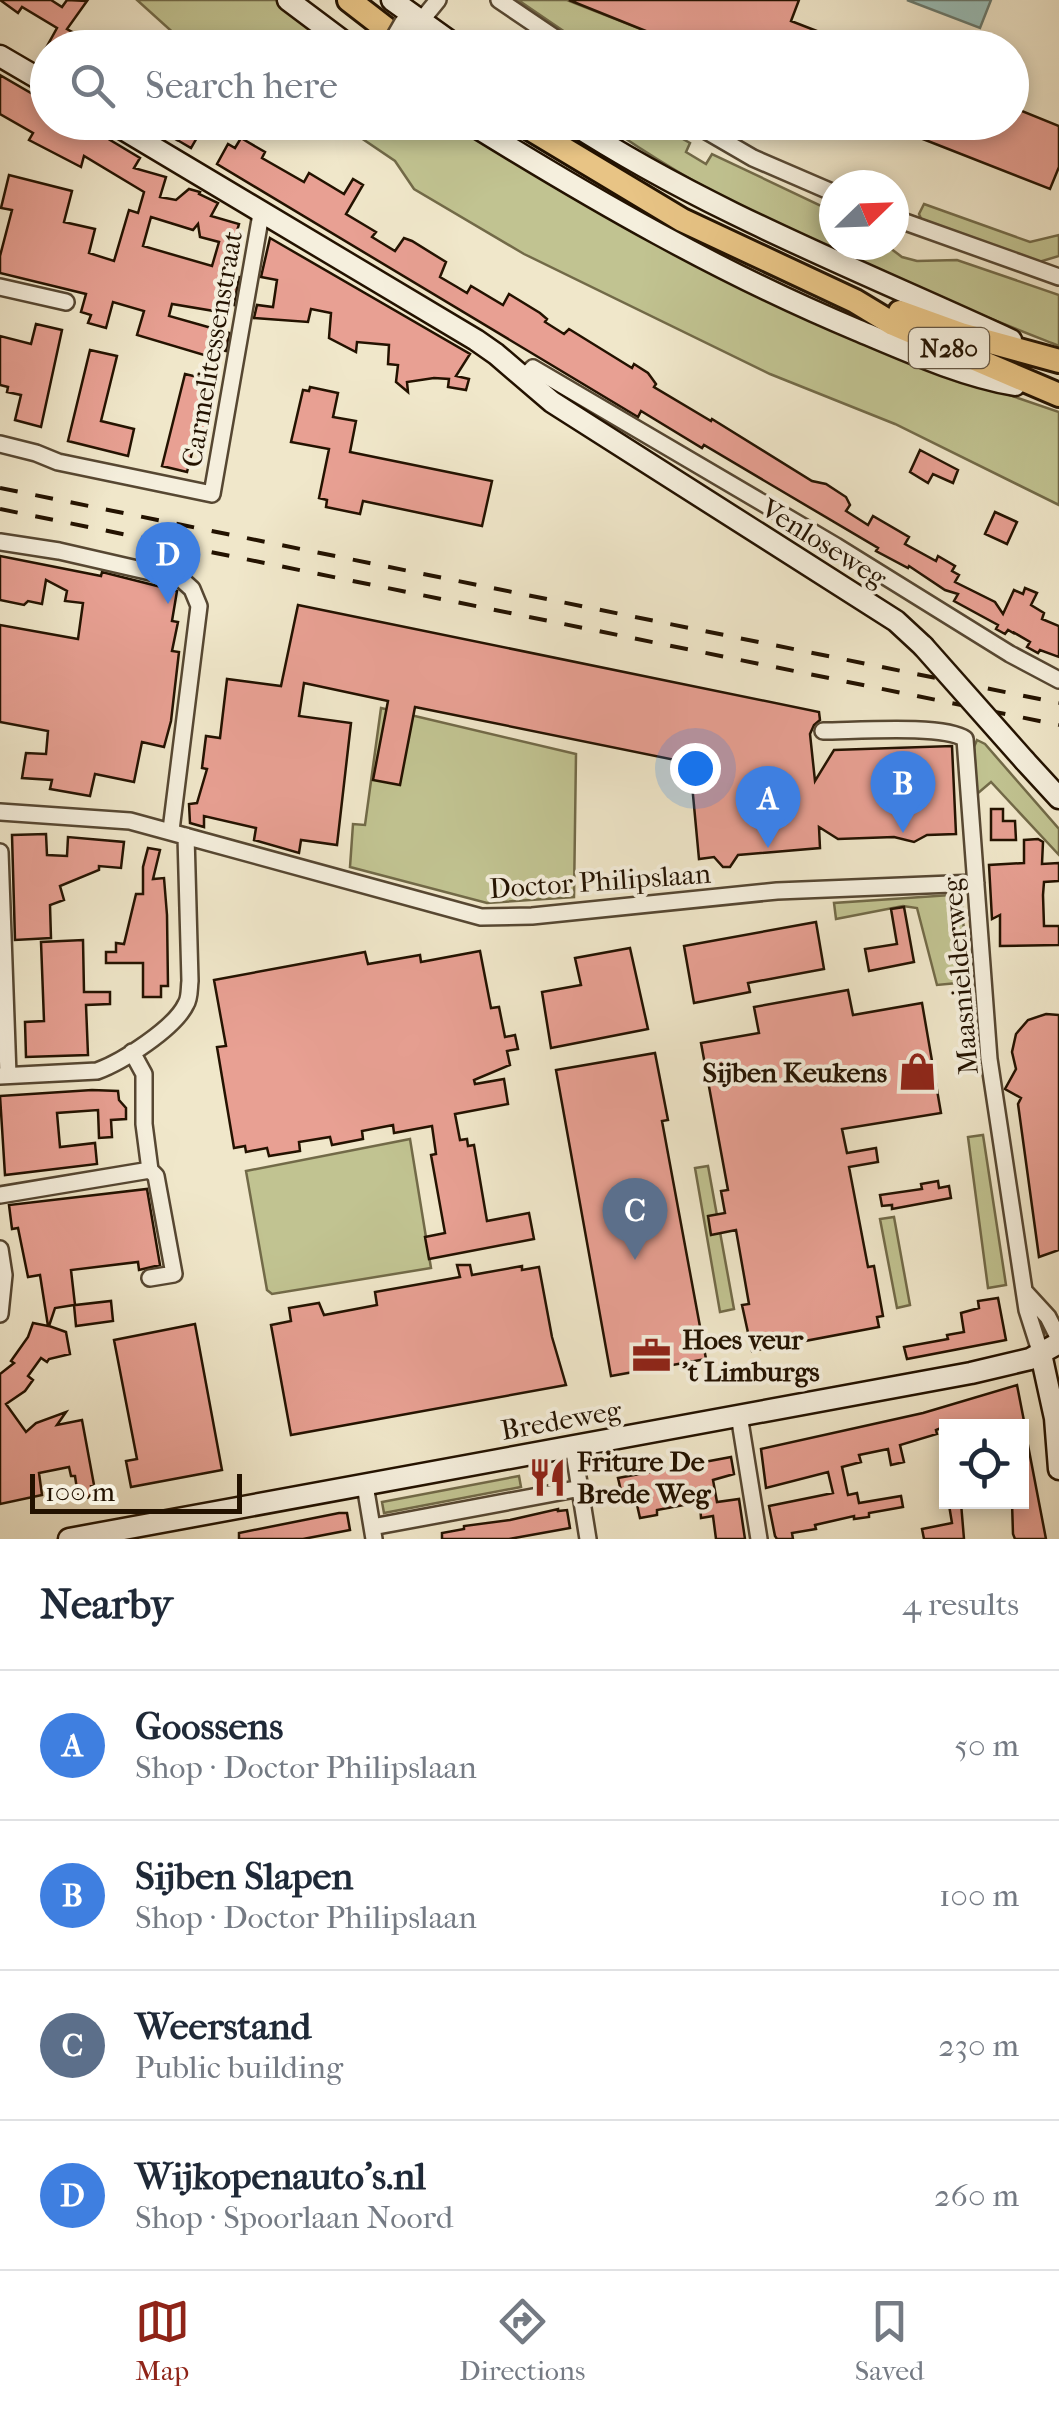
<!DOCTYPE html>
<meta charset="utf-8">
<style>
:root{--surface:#fff;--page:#f6f6f7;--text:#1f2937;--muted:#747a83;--line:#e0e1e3;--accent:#8f2418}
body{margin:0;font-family:"IM FELL French Canon",serif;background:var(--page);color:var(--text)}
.controls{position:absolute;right:30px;bottom:30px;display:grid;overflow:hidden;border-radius:0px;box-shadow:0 5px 15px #0003}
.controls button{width:90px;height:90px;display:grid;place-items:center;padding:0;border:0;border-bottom:2px solid var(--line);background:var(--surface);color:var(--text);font:50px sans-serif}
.compass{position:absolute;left:819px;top:170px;width:90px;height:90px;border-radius:50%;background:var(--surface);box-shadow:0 5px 15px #0003;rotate:67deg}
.scale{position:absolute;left:30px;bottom:25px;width:212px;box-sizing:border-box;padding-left:10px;border:5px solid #231200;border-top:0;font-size:28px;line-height:35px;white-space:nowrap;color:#231200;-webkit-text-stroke:8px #f5efdd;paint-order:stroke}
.you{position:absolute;left:695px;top:768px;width:35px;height:35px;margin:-25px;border:8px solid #fff;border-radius:50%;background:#1a73e8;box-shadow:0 0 0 15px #1a73e833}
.badge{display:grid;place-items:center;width:65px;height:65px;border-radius:50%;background:var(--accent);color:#fff;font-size:32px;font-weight:700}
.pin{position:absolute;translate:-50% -82px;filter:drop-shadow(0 2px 5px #0008)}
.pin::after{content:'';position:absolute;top:52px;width:35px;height:30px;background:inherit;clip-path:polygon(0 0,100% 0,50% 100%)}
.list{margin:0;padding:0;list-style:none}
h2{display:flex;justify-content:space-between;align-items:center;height:130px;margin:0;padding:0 40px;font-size:42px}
h2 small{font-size:32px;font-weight:400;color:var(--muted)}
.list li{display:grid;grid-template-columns:65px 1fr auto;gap:30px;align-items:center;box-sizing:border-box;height:150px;padding:0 40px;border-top:2px solid var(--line)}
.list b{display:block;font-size:38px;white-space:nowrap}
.list p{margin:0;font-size:32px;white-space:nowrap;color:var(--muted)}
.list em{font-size:32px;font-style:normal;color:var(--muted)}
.icon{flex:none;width:55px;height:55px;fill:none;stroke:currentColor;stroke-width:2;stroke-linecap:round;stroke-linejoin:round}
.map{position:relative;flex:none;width:1059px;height:1539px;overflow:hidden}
.search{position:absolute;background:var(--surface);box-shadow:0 5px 15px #0003;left:30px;right:30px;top:30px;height:110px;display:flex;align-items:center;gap:25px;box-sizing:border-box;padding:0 35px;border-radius:55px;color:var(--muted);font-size:38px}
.sheet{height:730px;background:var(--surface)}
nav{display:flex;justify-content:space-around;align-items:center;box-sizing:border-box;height:140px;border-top:2px solid var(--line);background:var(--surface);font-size:28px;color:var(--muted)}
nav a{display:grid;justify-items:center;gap:5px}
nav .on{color:var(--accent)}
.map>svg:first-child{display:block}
.green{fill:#c1c391;stroke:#726a48;stroke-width:2.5}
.water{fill:#9abfb9;stroke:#6a7a6f;stroke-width:2.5}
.building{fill:#e8a093;stroke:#231200;stroke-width:2.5;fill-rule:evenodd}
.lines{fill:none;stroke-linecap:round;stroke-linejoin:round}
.street-casing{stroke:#564732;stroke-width:20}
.secondary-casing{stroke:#231200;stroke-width:25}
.primary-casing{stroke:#231200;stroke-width:28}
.street{stroke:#f5efdd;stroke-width:15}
.secondary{stroke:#f5efdd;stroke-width:20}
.primary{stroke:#e8c485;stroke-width:22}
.rail{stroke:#231200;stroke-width:4;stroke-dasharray:18 18;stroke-linecap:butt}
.street-bridge-casing{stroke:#564732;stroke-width:20;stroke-linecap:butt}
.secondary-bridge-casing{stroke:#231200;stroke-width:25;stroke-linecap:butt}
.street-bridge{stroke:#f5efdd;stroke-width:15}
.secondary-bridge{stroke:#f5efdd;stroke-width:20}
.labels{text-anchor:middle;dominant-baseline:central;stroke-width:8;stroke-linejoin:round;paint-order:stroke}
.shield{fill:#f5efdd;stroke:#625442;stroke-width:2.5}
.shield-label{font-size:25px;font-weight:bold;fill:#231200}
.street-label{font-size:28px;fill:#231200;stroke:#f5efdd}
.poi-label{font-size:28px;font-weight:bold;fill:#231200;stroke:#f5efdd;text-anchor:start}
</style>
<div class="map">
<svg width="1059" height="1539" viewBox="0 0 1059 1539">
<rect width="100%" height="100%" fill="#f0e7ca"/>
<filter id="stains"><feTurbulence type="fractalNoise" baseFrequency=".002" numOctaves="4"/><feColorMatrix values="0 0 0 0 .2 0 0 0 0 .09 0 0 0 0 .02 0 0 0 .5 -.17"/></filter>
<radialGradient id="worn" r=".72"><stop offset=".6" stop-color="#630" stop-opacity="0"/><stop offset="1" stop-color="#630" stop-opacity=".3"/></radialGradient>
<path class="green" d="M137 0H279L336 47H189Z
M518 0H567L641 29 633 47H587Z
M339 123H455L678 254 968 381 1059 412V505L895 424 770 374 524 254 414 189 395 161Z
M603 123H654L690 143 686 152 706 164 712 154 834 212V245H886L902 257 917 261 957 260 1059 295V346C906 285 737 219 603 123Z
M924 204 1030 242 1059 235V256L1039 262 923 223 919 214Z
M381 708 576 754 574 897 487 903 350 867 353 824 365 825Z
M977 740 985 744 1059 829V855L991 782 977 794 974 747Z
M951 895 962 906 968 982 937 985 917 908 903 906 836 919 834 903Z
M983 1135 1006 1285 988 1288 968 1137Z
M410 1139 431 1268 272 1294 267 1290 246 1171Z
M708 1166 734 1309 720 1312 695 1168Z
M894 1217 910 1305 897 1308 880 1219Z
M519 1476 521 1487 384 1513 382 1502Z"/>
<path class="water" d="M907 0H991L980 28Z"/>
<path class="building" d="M0 0H51L62 7 67 0 87 1 67 29 101 48H46L57 28 22 7 18 13Z
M569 0H799L791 21 858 47 688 48Z
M0 75 48 103V122H80L140 158 134 168 166 177 160 197 176 200 189 189 200 192 199 194 218 203 211 216 239 224 224 275 239 277 234 305 223 303 220 312 172 304 169 316 229 333 226 351 217 349 214 358 137 335 144 311 113 302 106 328 88 323 91 315 81 312 86 294 0 273V256L12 210 1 208 9 175 72 191 64 222 95 229 89 253 114 261 129 210 138 213 144 192 84 156 81 167 29 140 33 133 0 114ZM151 217 193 230 198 224 200 237 219 242 212 266 143 246Z
M1012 107 1059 126V167L1050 189 882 123 1012 122Z
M167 122H182L199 134 191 148 179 141 178 136 177 140 162 131Z
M241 138 265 152 262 158 304 182 309 173 344 194 353 179 363 185 346 214 376 232 372 237 395 251 404 238 412 241 446 262 440 277 457 287 467 293 471 286 503 305 509 294 540 313 547 319 545 322 564 334 569 329 632 368 634 364 648 373 656 384 654 387 711 421 712 419 812 481 826 484 846 497 850 505 846 511 868 525 873 516 909 537 905 544 936 561 938 556 955 566 952 571 959 575 955 582 995 602 1003 614 1014 590 1023 594 1025 588 1037 593 1031 605 1044 613 1042 619 1059 626V657L1040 650 1038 653 1027 647 1030 642 1013 632 1015 634 1008 630 1005 634 996 629 998 625 954 601 958 594 945 590 909 566 908 568 876 551 878 548 704 445 702 448 641 411 638 417 217 164 228 144 235 148Z
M270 238 470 354 456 376 469 379 466 390 448 387 449 379 434 378 407 382 408 392 396 382 398 365 388 364 389 345 357 342 356 352 329 338 331 313 311 309 308 322 254 318 257 305 273 307 277 280 261 277Z
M36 324 62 330 41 427 15 420 21 395 7 392 8 387 0 385V336L31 344Z
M90 350 117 356 101 421 134 429 128 456 68 441Z
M185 374 210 380 201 418 209 420 205 439 196 437 187 472 162 466Z
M310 387 338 393 333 417 356 421 350 452 492 481 482 526 363 501 360 514 326 507 327 500 319 498 329 449 291 442 303 390 309 391Z
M920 450 958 470 953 483 933 474 928 483 910 472Z
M995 512 1017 522 1007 544 985 534Z
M0 556 101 576 102 572 177 591 172 621 178 622 172 651 179 652 171 721 164 747 142 742 134 782 95 774 90 796 50 789 52 780 22 778 26 753 46 754 48 731 0 722V625L78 639 83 603 65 601 67 591 46 580 42 604 28 601 24 605 0 600Z
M298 605 819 712 820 720 814 725 810 734 815 781 834 750 952 746 956 834 927 835 914 842 894 837 838 839 819 827 820 848 738 855 730 867H723L714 857 699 859 690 763 415 707 400 785 373 780 388 701 304 683 299 716 351 723 337 845 301 840 299 853 254 840 256 828 204 816V827L190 823 189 804 197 803 207 769 202 768 206 736 220 738 227 679 281 686Z
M991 809H1003V821H1015L1016 840H991Z
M46 834 47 855 67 856 68 837 124 842 121 868 99 866V870L60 886 64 900 50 905 51 938 15 940 12 835Z
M1038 839 1043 842 1042 864 1059 863V881L1044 882 1043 895 1044 926H1059V945L1000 946V915L992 919 989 865 1024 863V840Z
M148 848 160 850 153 879 164 878 167 915 168 986H161V997H143V963H106V952H116V943L124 944 136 894H143V867Z
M904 907 914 962 869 971 865 949 897 944 891 909Z
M816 922 824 969 748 983 750 992 694 1003 684 946Z
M83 940 84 992H110V1004L86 1005 88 1055 26 1057 25 1022 44 1021 41 942Z
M630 948 648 1029 551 1048 542 992 581 985 575 958Z
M480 951 491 1008 499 1007 505 1037 515 1035 518 1049 507 1051 510 1065 474 1080 475 1084 504 1079 508 1104 455 1114 460 1140 467 1139 468 1146 474 1145 487 1221 529 1213 534 1239 429 1259 425 1237 445 1233 431 1155 436 1154 432 1126 394 1133 393 1125 362 1131 363 1139 332 1145 330 1137 299 1142 300 1151 269 1156 267 1148 246 1152 245 1146 234 1148 217 1047 226 1046 214 980 365 952 368 964 420 955 421 962Z
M848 990 853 1015 922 1003 941 1113 842 1129 847 1153 876 1148 878 1162 849 1167 868 1267 874 1266 883 1316 877 1317 879 1327 752 1351 742 1305 749 1304 736 1230 711 1235 708 1216 725 1213 721 1191 728 1190 701 1043 759 1033 754 1007Z
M1046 1014 1059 1015V1250L1039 1257 1018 1104 1021 1098 1005 1089 1016 1069 1012 1052 1016 1034 1028 1020Z
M655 1053 668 1120 662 1121 706 1359 611 1376 556 1070Z
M92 1090 118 1091 119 1100 126 1108V1119L111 1120 112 1137 99 1138 98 1110 57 1113 60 1147 95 1143 97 1164 5 1175 0 1096Z
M938 1181 939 1188 949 1186 951 1198 892 1209V1205L882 1206 880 1195 922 1189 921 1184Z
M147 1189 160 1265 139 1270 138 1262 71 1270 75 1305 111 1301 113 1321 76 1326 74 1305 55 1308 49 1326 66 1332 70 1354 49 1359 47 1362 41 1358 28 1376 33 1380 25 1391 6 1404 26 1432 36 1423 66 1412 57 1425 82 1420 94 1485 91 1486 92 1493 88 1498 78 1496 75 1476H71L69 1467 39 1473 42 1495 0 1504V1374L14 1363 11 1361 28 1337 33 1323 48 1326 40 1275 28 1277 18 1228 12 1229 9 1205Z
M457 1265H470L472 1275 522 1266V1270L539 1267 552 1337 566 1385 291 1435 271 1325 291 1321 289 1308 319 1303 324 1315 377 1305 375 1292 460 1277Z
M998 1298 1006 1340 907 1359 904 1347 948 1339 947 1335 964 1332 961 1313 979 1308 978 1301Z
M195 1324 222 1470 131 1487 126 1461 137 1459 114 1340Z
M1017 1385 1025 1426H978V1421L946 1426 936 1430 937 1434 900 1445 904 1462 891 1465 888 1449 859 1455 861 1462 842 1467 848 1495 857 1493 859 1503 901 1496 903 1507 869 1513V1517L854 1519V1516L815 1525 816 1529 792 1533 793 1539H777L775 1536 769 1506 833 1493 828 1472 766 1488 761 1449 923 1413Z
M1022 1440H1027L1046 1539H1015L1013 1534 1012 1502H1022Z
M731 1457 734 1474 713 1480 717 1502 739 1499 745 1539H716L713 1516 701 1518 700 1502 657 1510V1515L640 1518 635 1496 622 1495 618 1478Z
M961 1503 964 1539H924L922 1529 952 1523 949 1505Z
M558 1509V1511L567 1510 570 1528 509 1539H442V1533L464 1529V1526L510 1520Z
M339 1513H347L350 1530 303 1539H239V1533Z"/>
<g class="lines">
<defs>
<path id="street" d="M499 0 570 48
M416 27 438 0
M691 122 753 158 834 193
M894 218 1059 277
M0 287 66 302
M524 377 533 368 836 546 1010 654 1059 680
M0 444 36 453 58 462 212 494 261 214
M0 542 59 551 181 579 192 589 199 606 171 830
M823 731C853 731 945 724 965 739L989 1059 1027 1310 1041 1354
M0 812 130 821 481 917 532 916 777 891 976 883
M0 852 8 1075
M132 1052 144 1074V1124L150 1170 156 1176 174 1274 150 1278
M0 1076 97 1071C122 1062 175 1028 186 1004 190 998 189 988 190 981L186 836
M0 1195 150 1170
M0 1249 4 1275 0 1314
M1026 1293 1048 1317 1059 1339
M739 1415 759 1539
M573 1446 588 1539
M365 1485 374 1539
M372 1527 581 1488"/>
<path id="secondary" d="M288 0 352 48
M392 0 459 48
M0 56 48 84
M111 122 476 340 496 354 552 402 896 621 923 646
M468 122C594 200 720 273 857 330 907 351 962 376 1015 385
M570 122C709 212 862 271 1011 340
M1025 761 1059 798
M1041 1354 1055 1418
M1059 1407 1055 1418 1059 1469
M69 1539 971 1373 1030 1359 1059 1343"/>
<path id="primary" d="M349 0 411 48
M519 122 682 220 855 301 893 324 1059 395
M900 312 961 334 1059 361"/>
</defs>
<use href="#street" class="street-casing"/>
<use href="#secondary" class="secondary-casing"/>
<use href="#primary" class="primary-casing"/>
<use href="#street" class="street"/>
<use href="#secondary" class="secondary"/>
<use href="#primary" class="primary"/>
<path class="rail" d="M0 488 1059 703
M0 509 1059 725"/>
<defs>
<path id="street-bridge" d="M388 48 403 22
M402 48 414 30"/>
<path id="secondary-bridge" d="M923 646 1025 761"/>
</defs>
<use href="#street-bridge" class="street-bridge-casing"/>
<use href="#secondary-bridge" class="secondary-bridge-casing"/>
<use href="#street-bridge" class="street-bridge"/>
<use href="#secondary-bridge" class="secondary-bridge"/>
</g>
<defs>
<symbol id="shop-bare" viewBox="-9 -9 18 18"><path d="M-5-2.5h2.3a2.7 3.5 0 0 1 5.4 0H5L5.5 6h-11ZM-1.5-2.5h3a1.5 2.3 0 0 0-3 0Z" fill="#8f2418" stroke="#f5efdd" stroke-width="2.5" paint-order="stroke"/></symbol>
<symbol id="office-bare" viewBox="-9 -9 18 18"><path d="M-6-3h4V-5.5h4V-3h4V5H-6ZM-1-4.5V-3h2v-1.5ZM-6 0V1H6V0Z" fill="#8f2418" stroke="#f5efdd" stroke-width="2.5" paint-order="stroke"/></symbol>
<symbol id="restaurant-bare" viewBox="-9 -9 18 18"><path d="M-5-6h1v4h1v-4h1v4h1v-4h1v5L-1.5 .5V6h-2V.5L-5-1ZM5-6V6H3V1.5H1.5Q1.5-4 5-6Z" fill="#8f2418" stroke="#f5efdd" stroke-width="2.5" paint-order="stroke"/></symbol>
</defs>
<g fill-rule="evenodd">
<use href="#shop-bare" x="890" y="1044" width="55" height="55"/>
<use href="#office-bare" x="624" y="1328" width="55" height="55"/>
<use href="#restaurant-bare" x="520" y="1450" width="55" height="55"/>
</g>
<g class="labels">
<rect class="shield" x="909" y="328" width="80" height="40" rx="8"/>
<g class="shield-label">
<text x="949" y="348">N280</text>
</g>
<g class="street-label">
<text transform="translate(212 349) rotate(-80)">Carmelitessenstraat</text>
<text transform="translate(824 543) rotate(32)">Venloseweg</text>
<text transform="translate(600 881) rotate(-4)">Doctor Philipslaan</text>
<text transform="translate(960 976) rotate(-95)">Maasnielderweg</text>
<text transform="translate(561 1420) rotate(-10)">Bredeweg</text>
</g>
<g class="poi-label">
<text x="887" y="1072" text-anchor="end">Sijben Keukens</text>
<text x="682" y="1339">Hoes veur<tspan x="682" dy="32">'t Limburgs</tspan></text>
<text x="577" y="1461">Friture De<tspan x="577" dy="32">Brede Weg</tspan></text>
</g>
</g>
<rect width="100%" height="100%" filter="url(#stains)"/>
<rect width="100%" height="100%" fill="url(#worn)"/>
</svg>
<div class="controls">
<button><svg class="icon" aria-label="locate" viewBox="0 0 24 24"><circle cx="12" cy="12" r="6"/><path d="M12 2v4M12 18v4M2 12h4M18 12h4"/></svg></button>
</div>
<svg class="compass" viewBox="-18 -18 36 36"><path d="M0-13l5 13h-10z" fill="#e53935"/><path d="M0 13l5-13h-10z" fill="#747a83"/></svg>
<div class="scale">100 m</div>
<div class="you"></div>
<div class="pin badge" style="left:768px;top:848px;background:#3f7fe0">A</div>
<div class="pin badge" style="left:903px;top:833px;background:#3f7fe0">B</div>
<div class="pin badge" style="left:635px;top:1260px;background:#5c6f8a">C</div>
<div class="pin badge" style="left:168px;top:604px;background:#3f7fe0">D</div>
<div class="search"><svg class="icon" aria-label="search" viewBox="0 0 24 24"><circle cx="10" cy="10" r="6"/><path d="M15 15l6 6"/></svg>Search here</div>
</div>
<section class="sheet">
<h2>Nearby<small>4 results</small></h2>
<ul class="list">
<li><span class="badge" style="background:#3f7fe0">A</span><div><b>Goossens</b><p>Shop · Doctor Philipslaan</p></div><em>50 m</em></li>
<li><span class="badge" style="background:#3f7fe0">B</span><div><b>Sijben Slapen</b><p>Shop · Doctor Philipslaan</p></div><em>100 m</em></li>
<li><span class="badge" style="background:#5c6f8a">C</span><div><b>Weerstand</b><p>Public building</p></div><em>230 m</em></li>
<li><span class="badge" style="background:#3f7fe0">D</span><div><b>Wijkopenauto's.nl</b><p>Shop · Spoorlaan Noord</p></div><em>260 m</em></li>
</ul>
</section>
<nav>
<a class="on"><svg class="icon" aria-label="map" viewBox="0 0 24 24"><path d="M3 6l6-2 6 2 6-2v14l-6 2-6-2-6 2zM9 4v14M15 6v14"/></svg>Map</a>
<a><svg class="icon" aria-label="directions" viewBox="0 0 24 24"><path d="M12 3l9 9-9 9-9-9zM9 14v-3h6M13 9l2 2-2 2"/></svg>Directions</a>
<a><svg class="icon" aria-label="saved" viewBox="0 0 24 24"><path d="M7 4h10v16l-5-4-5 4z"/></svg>Saved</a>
</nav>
